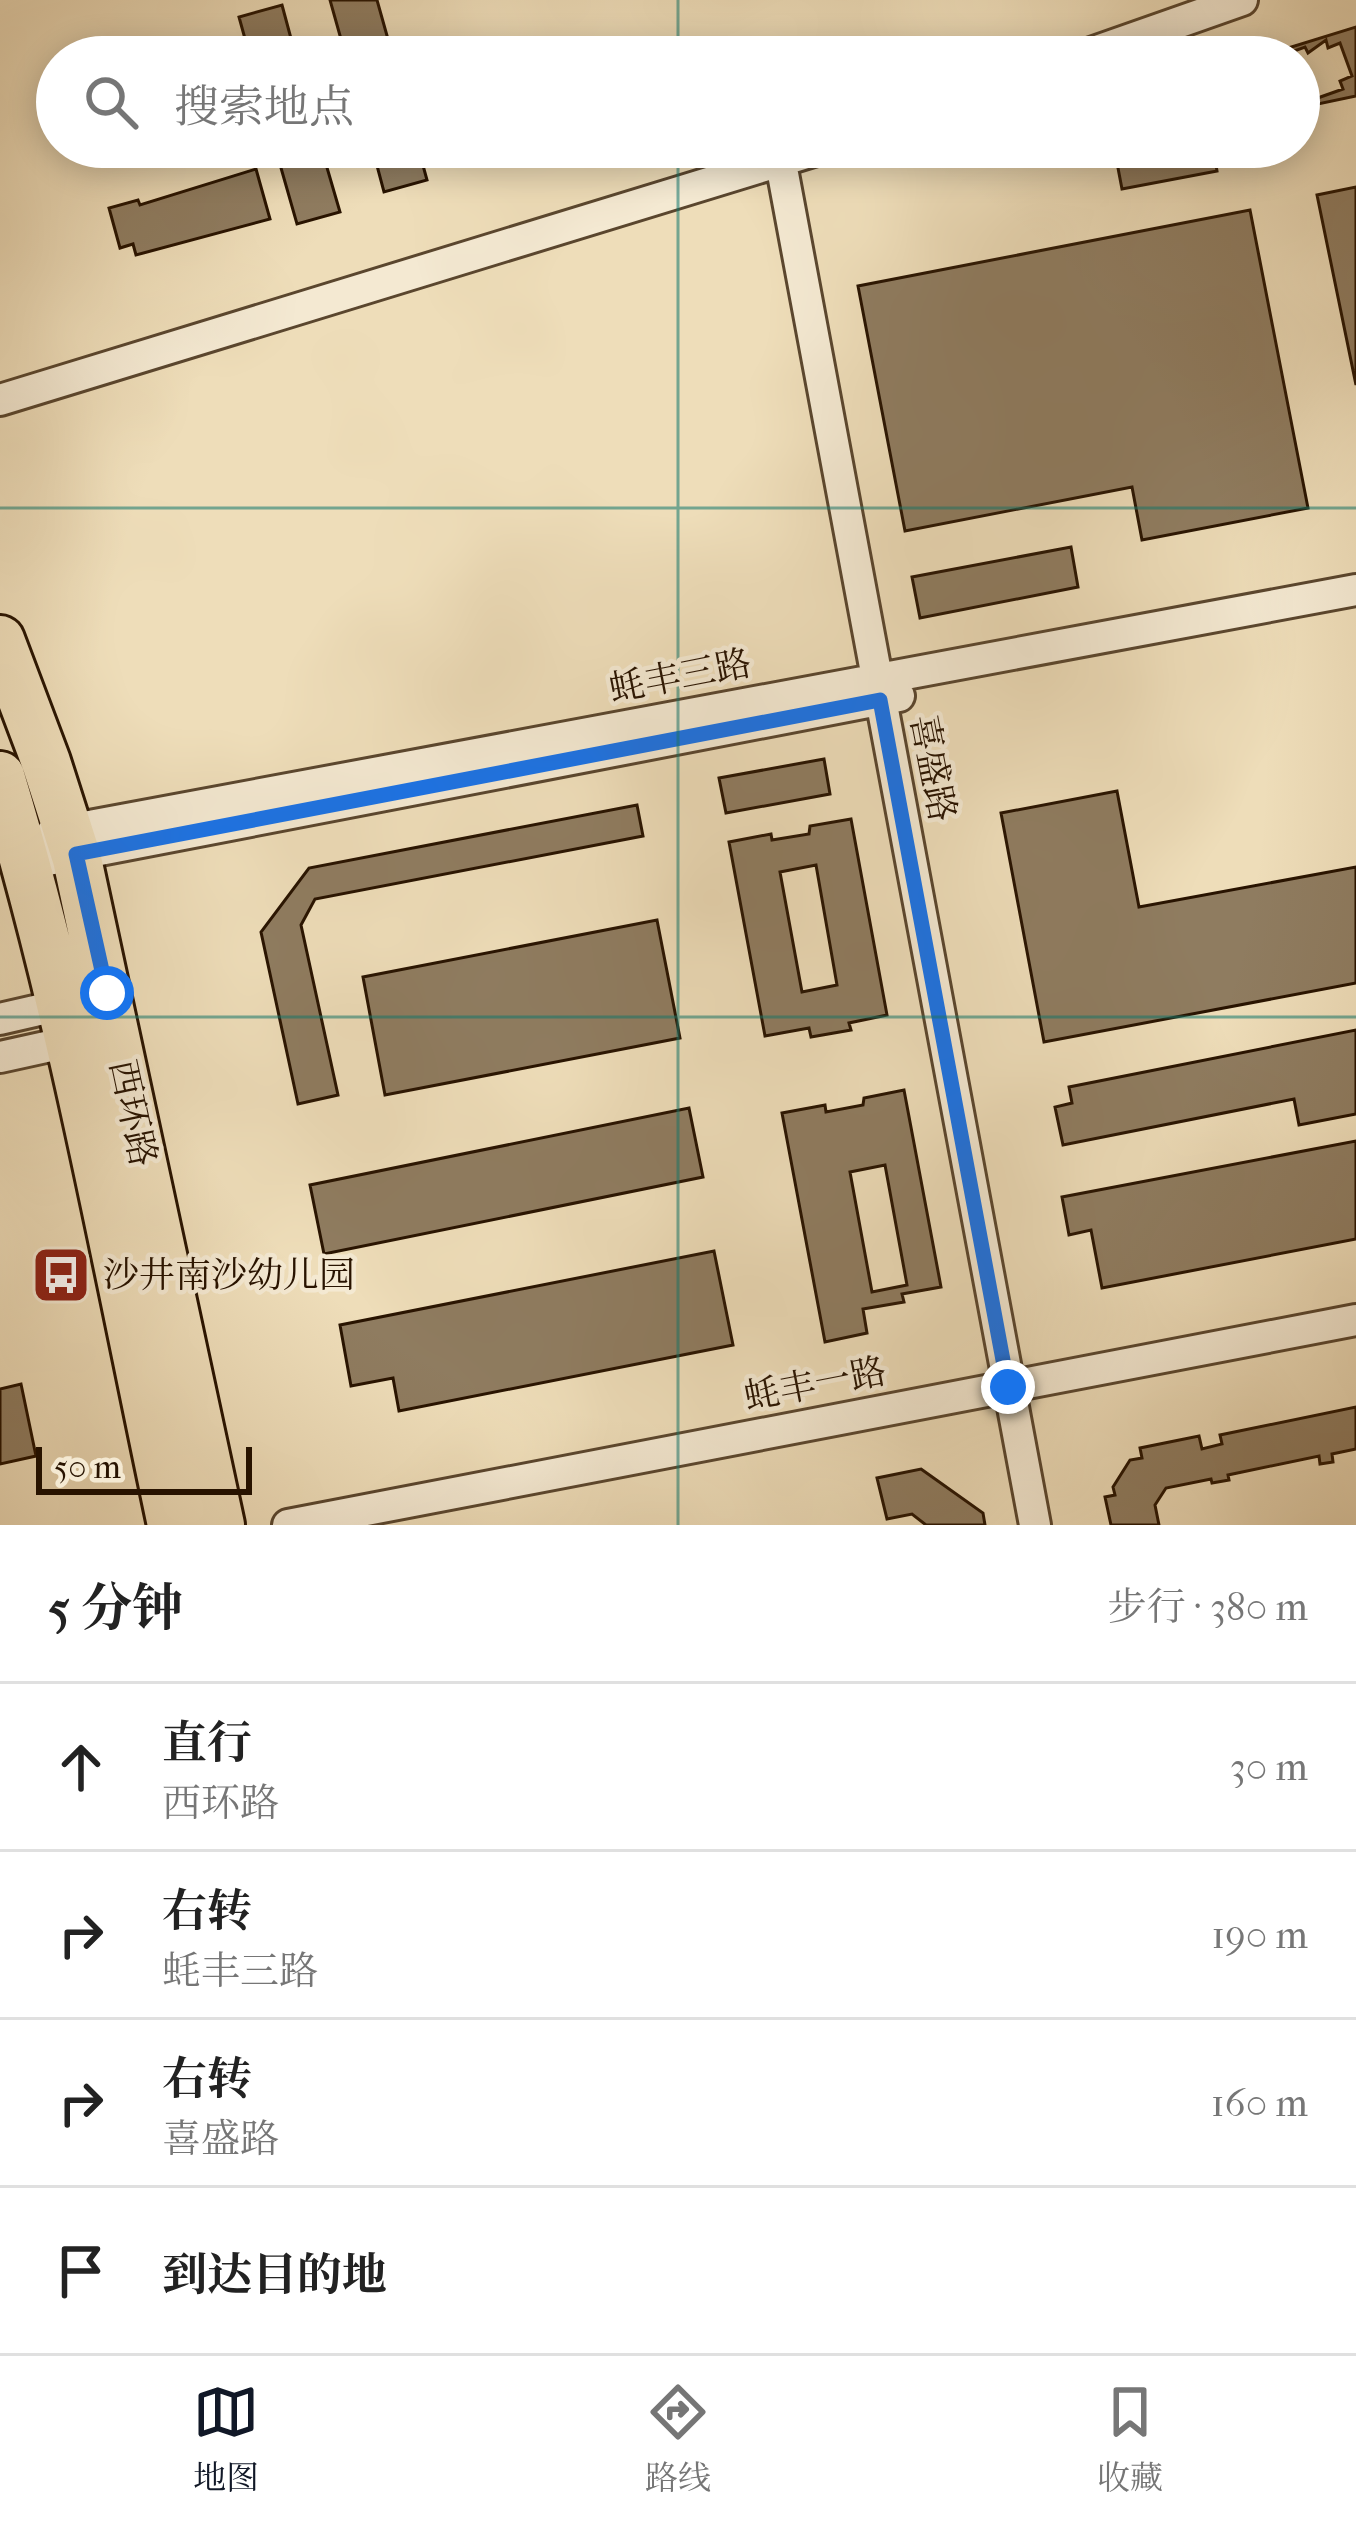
<!DOCTYPE html>
<html lang="zh">
<meta charset="utf-8">
<style>
:root{--surface:#fff;--page:#f2f2f2;--text:#222;--muted:#767676;--line:#e0e0e0;--accent:#111827}
body{margin:0;font-family:"IM FELL French Canon","Noto Serif SC",serif;background:var(--page);color:var(--text)}
.scale{position:absolute;left:36px;bottom:30px;width:216px;box-sizing:border-box;padding-left:12px;border:6px solid #281300;border-top:0;font-size:33px;line-height:42px;white-space:nowrap;color:#281300;-webkit-text-stroke:9px #f4e9d2;paint-order:stroke}
.stop{position:absolute;width:36px;height:36px;margin:-27px;border:9px solid #1a73e8;border-radius:50%;background:#fff}
.stop.end{background:#1a73e8;border-color:#fff;box-shadow:0 3px 12px #0008}
.list{margin:0;padding:0;list-style:none}
h2{display:flex;justify-content:space-between;align-items:center;height:156px;margin:0;padding:0 48px;font-size:51px}
h2 small{font-size:39px;font-weight:400;color:var(--muted)}
.list li{display:grid;grid-template-columns:78px 1fr auto;gap:36px;align-items:center;box-sizing:border-box;height:168px;padding:0 48px;border-top:3px solid var(--line)}
.list b{display:block;font-size:45px;white-space:nowrap}
.list p{margin:0;font-size:39px;white-space:nowrap;color:var(--muted)}
.list em{font-size:39px;font-style:normal;color:var(--muted)}
.icon{flex:none;width:66px;height:66px;fill:none;stroke:currentColor;stroke-width:2;stroke-linecap:round;stroke-linejoin:round}
.map{position:relative;flex:none;width:1356px;height:1525px;overflow:hidden}
.search{position:absolute;background:var(--surface);box-shadow:0 6px 30px #0003;left:36px;right:36px;top:36px;height:132px;display:flex;align-items:center;gap:30px;box-sizing:border-box;padding:0 42px;border-radius:66px;color:var(--muted);font-size:45px}
.sheet{height:828px;background:var(--surface)}
nav{display:flex;justify-content:space-around;align-items:center;box-sizing:border-box;height:168px;border-top:3px solid var(--line);background:var(--surface);font-size:33px;color:var(--muted)}
nav a{display:grid;justify-items:center;gap:6px}
nav .on{color:var(--accent)}
.map>svg:first-child{display:block}
.building{fill:#8f7c60;stroke:#281300;stroke-width:3;fill-rule:evenodd}
.lines{fill:none;stroke-linecap:round;stroke-linejoin:round}
.minor-casing{stroke:#5a462e;stroke-width:36}
.primary-casing{stroke:#281300;stroke-width:54}
.minor{stroke:#f4e9d2;stroke-width:30}
.primary{stroke:#eeddb9;stroke-width:48}
.route{stroke:#1a73e8;stroke-width:15}
.grid{fill:none;stroke:#0f766e;stroke-width:3;stroke-opacity:0.55}
.labels{text-anchor:middle;dominant-baseline:central;stroke-width:9;stroke-linejoin:round;paint-order:stroke}
.street-label{font-size:36px;fill:#281300;stroke:#f4e9d2}
.poi-label{font-size:36px;fill:#281300;stroke:#f4e9d2;text-anchor:start}
</style>
<div class="map">
<svg width="1356" height="1525" viewBox="0 0 1356 1525">
<rect width="100%" height="100%" fill="#eeddb9"/>
<filter id="stains"><feTurbulence type="fractalNoise" baseFrequency=".00167" numOctaves="4"/><feColorMatrix values="0 0 0 0 .2 0 0 0 0 .09 0 0 0 0 .02 0 0 0 .5 -.17"/></filter>
<radialGradient id="worn" r=".72"><stop offset=".6" stop-color="#630" stop-opacity="0"/><stop offset="1" stop-color="#630" stop-opacity=".3"/></radialGradient>
<path class="building" d="M330 0H377L393 57H346Z
M282 5 296 57H250L239 17Z
M1356 27V96L1299 108V57L1269 54Z
M1326 40 1328 48 1340 43 1352 76 1340 81 1343 89 1312 100 1309 92 1299 96V57H1294V51L1305 47 1308 53Z
M275 147H321L340 212 297 224Z
M372 147H418L427 180 384 192Z
M1114 147H1213L1217 171 1122 189Z
M256 169 270 219 136 255 133 244 120 248 109 208 138 200 140 205Z
M1356 187V385L1317 195Z
M1250 210 1308 508 1142 540 1132 487 905 531 858 286Z
M1071 547 1078 587 920 618 912 577Z
M824 759 830 794 726 813 719 778Z
M1117 791 1139 907 1356 867V983L1044 1042 1001 813Z
M637 805 643 836 315 899 301 925 338 1095 298 1104 261 932 309 868Z
M851 819 887 1015 849 1023 851 1030 811 1037 809 1028 765 1036 729 842 771 834 772 840 809 834 810 826ZM816 865 837 985 802 992 780 872Z
M657 920 680 1038 385 1095 363 977Z
M1356 1030V1114L1299 1125 1294 1099 1063 1145 1055 1107 1072 1103 1069 1087Z
M904 1090 941 1287 902 1294 904 1302 863 1309 867 1333 825 1342 782 1113 825 1105 826 1112 863 1105 864 1098ZM885 1165 907 1285 872 1292 850 1172Z
M689 1108 703 1177 324 1254 310 1185Z
M1356 1141V1239L1102 1288 1091 1230 1069 1235 1062 1197Z
M714 1251 733 1345 399 1411 393 1378 351 1386 340 1325Z
M21 1384 36 1456 0 1464V1389Z
M1356 1407V1449L1332 1454 1333 1462 1320 1464 1319 1456 1228 1475 1229 1480 1212 1483 1211 1479 1166 1488 1155 1505 1159 1525H1111L1105 1497 1115 1495 1113 1487 1130 1460 1142 1458 1140 1448 1199 1436 1202 1449 1222 1444 1220 1435Z
M921 1469 983 1513 985 1525H926L912 1514 887 1519 877 1478Z"/>
<g class="lines">
<defs>
<path id="minor" d="M1080 57 1242 0
M781 163 1035 1525
M0 400 826 147
M52 833 1356 590
M27 864 899 696
M0 1019 78 1001
M0 1057 82 1039
M288 1525 1356 1320"/>
<path id="primary" d="M0 640 46 762 77 859 220 1525
M0 776C74 1021 119 1275 172 1525"/>
</defs>
<use href="#minor" class="minor-casing"/>
<use href="#primary" class="primary-casing"/>
<use href="#minor" class="minor"/>
<use href="#primary" class="primary"/>
</g>
<g class="lines">
<path class="route" d="M107 993 76 854 880 700 1008 1387"/>
</g>
<path class="grid" d="M678 0V57M678 147V1525M0 508H1356M0 1017H1356"/>
<defs>
<symbol id="bus-square" viewBox="-11 -11 22 22"><rect x="-9" y="-9" width="18" height="18" rx="4" fill="#8f2418" stroke="#f4e9d2"/><path d="M-5-6H5V4H4V6H2V4H-2V6H-4V4H-5ZM-3.5-4V0h7V-4ZM-3.5 1.2v1.5H-2V1.2ZM2 1.2v1.5H3.5V1.2Z" fill="#fff"/></symbol>
</defs>
<g fill-rule="evenodd">
<use href="#bus-square" x="28" y="1242" width="66" height="66"/>
</g>
<g class="labels">
<g class="street-label">
<text transform="translate(680 676) rotate(-11)">蚝丰三路</text>
<text transform="translate(933 768) rotate(79)">喜盛路</text>
<text transform="translate(133 1113) rotate(78)">西环路</text>
<text transform="translate(815 1384) rotate(-11)">蚝丰一路</text>
</g>
<g class="poi-label">
<text x="103" y="1275">沙井南沙幼儿园</text>
</g>
</g>
<rect width="100%" height="100%" filter="url(#stains)"/>
<rect width="100%" height="100%" fill="url(#worn)"/>
</svg>
<div class="scale">50 m</div>
<div class="stop" style="left:107px;top:993px"></div>
<div class="stop end" style="left:1008px;top:1387px"></div>
<div class="search"><svg class="icon" aria-label="search" viewBox="0 0 24 24"><circle cx="10" cy="10" r="6"/><path d="M15 15l6 6"/></svg>搜索地点</div>
</div>
<section class="sheet">
<h2>5 分钟<small>步行 · 380 m</small></h2>
<ul class="list">
<li><svg class="icon" aria-label="ahead" viewBox="0 0 24 24"><path d="M12 20V5M6 11l6-6 6 6"/></svg><div><b>直行</b><p>西环路</p></div><em>30 m</em></li>
<li><svg class="icon" aria-label="right" viewBox="0 0 24 24"><path d="M7 20v-9h11M14 6l5 5-5 5"/></svg><div><b>右转</b><p>蚝丰三路</p></div><em>190 m</em></li>
<li><svg class="icon" aria-label="right" viewBox="0 0 24 24"><path d="M7 20v-9h11M14 6l5 5-5 5"/></svg><div><b>右转</b><p>喜盛路</p></div><em>160 m</em></li>
<li><svg class="icon" aria-label="arrive" viewBox="0 0 24 24"><path d="M6 21V4h12l-3 4 3 4H6"/></svg><div><b>到达目的地</b></div></li>
</ul>
</section>
<nav>
<a class="on"><svg class="icon" aria-label="map" viewBox="0 0 24 24"><path d="M3 6l6-2 6 2 6-2v14l-6 2-6-2-6 2zM9 4v14M15 6v14"/></svg>地图</a>
<a><svg class="icon" aria-label="directions" viewBox="0 0 24 24"><path d="M12 3l9 9-9 9-9-9zM9 14v-3h6M13 9l2 2-2 2"/></svg>路线</a>
<a><svg class="icon" aria-label="saved" viewBox="0 0 24 24"><path d="M7 4h10v16l-5-4-5 4z"/></svg>收藏</a>
</nav>
